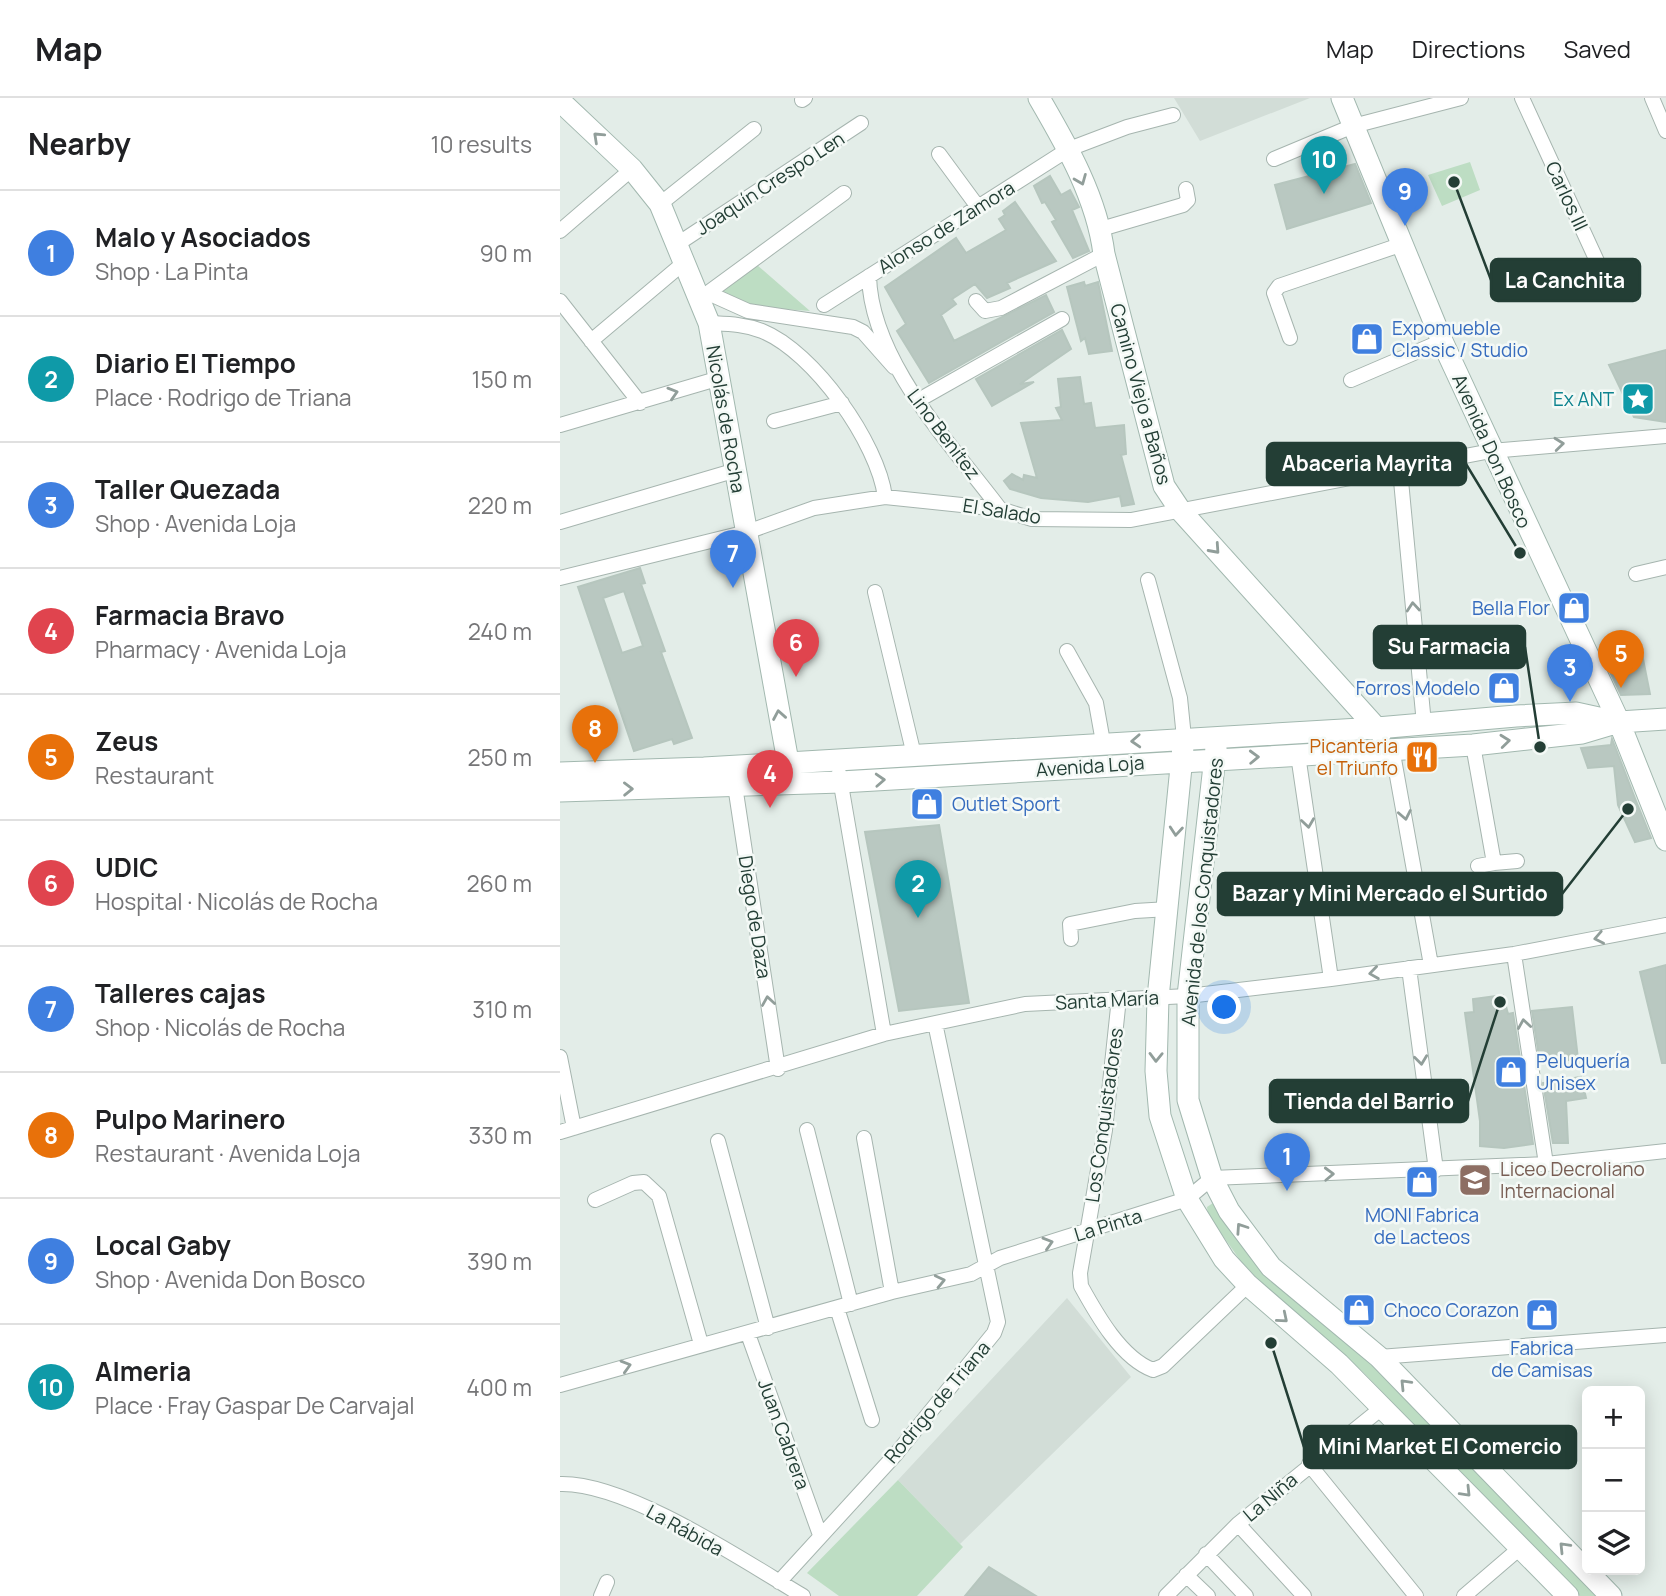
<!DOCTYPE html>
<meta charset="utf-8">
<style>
:root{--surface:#fff;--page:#f2f2f2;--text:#202124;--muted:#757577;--line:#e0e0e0;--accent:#7d483f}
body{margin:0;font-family:Manrope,sans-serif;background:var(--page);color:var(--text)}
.controls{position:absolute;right:21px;bottom:21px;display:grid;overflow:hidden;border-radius:10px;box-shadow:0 4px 18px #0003}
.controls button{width:63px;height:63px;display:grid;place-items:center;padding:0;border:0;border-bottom:2px solid var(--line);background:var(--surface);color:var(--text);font:35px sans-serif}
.you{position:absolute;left:665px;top:910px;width:24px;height:24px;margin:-18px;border:5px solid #fff;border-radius:50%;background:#1a73e8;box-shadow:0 0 0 10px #1a73e833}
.badge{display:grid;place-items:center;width:46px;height:46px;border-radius:50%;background:var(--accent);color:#fff;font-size:23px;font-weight:700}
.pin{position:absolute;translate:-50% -58px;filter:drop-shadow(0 2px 4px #0008)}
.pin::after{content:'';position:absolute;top:37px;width:24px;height:21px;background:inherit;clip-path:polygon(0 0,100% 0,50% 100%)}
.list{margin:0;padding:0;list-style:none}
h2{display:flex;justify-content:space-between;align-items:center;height:91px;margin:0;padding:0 28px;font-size:30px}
h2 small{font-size:23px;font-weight:400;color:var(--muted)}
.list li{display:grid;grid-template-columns:46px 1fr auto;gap:21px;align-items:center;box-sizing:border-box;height:126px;padding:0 28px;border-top:2px solid var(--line)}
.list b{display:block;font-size:26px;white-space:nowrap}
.list p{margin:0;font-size:23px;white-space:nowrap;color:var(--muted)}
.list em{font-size:23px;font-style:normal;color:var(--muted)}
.icon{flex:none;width:38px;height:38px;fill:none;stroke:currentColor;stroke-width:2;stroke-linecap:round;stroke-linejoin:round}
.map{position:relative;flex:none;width:1106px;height:1498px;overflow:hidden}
header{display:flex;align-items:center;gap:42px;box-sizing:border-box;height:98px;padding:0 35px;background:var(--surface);border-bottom:2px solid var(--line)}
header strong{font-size:33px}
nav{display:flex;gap:38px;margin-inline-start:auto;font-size:24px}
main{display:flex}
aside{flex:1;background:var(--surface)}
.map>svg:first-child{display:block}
.built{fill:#d2ddd7}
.green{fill:#bdddc3}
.building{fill:#b9c8c1;stroke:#b6c6be;stroke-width:2;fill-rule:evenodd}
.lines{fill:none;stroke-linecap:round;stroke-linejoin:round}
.street-casing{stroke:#a6b5af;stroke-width:16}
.secondary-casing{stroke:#a2b8af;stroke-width:23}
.street{stroke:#fff;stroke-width:14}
.secondary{stroke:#fff;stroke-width:21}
.oneway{stroke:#919e9a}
.labels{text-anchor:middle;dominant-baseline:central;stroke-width:5;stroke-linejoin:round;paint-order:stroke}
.street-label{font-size:19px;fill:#233e35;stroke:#f4f9f6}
.shop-label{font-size:19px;fill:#366cbe;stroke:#f4f9f6;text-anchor:start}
.culture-label{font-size:19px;fill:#0d838f;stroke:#f4f9f6;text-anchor:end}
.food-label{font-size:19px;fill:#c56008;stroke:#f4f9f6;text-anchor:end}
.education-label{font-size:19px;fill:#785e54;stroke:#f4f9f6;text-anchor:start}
.leader{fill:none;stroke:#233e35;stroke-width:2.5}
.callout-dot{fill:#233e35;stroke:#f4f9f6;stroke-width:2.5}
.callout{fill:#233e35;stroke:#233e35;stroke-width:2.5}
.callout-label{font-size:21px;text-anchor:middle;font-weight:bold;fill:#fff}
</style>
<header>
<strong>Map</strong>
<nav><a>Map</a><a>Directions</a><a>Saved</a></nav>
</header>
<main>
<aside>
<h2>Nearby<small>10 results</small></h2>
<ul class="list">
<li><span class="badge" style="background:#3f7fe0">1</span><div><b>Malo y Asociados</b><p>Shop · La Pinta</p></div><em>90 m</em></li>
<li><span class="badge" style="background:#0f9aa8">2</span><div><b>Diario El Tiempo</b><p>Place · Rodrigo de Triana</p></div><em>150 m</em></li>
<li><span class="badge" style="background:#3f7fe0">3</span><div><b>Taller Quezada</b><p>Shop · Avenida Loja</p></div><em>220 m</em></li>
<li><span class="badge" style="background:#e0444e">4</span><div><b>Farmacia Bravo</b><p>Pharmacy · Avenida Loja</p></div><em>240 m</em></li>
<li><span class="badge" style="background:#e8710a">5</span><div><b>Zeus</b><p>Restaurant</p></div><em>250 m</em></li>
<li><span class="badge" style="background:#e0444e">6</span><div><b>UDIC</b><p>Hospital · Nicolás de Rocha</p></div><em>260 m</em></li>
<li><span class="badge" style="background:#3f7fe0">7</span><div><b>Talleres cajas</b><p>Shop · Nicolás de Rocha</p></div><em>310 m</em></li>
<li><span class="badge" style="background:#e8710a">8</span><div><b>Pulpo Marinero</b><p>Restaurant · Avenida Loja</p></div><em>330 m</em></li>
<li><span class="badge" style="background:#3f7fe0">9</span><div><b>Local Gaby</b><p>Shop · Avenida Don Bosco</p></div><em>390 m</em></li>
<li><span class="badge" style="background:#0f9aa8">10</span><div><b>Almeria</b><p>Place · Fray Gaspar De Carvajal</p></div><em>400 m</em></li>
</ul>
</aside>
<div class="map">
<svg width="1106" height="1498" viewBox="0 0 1106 1498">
<rect width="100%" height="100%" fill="#e3ede8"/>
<path class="built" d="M614 0H750L640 43Z
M507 1200 571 1279 400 1446 338 1382Z"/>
<path class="green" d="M910 64 920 92 882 108 868 77Z
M197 167 250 213 197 209 159 195Z
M653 1105 1038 1498H1020L803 1274 706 1190 680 1162 648 1117 647 1109Z
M338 1382 403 1449 357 1498H279L247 1475Z"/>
<path class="building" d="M795 66 811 105 727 131 715 87Z
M490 78 501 97 510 92 519 109 512 112 529 153 513 160 492 124 496 122 485 104 482 105 474 88Z
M455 104 496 163 447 185 450 190 427 200 415 186 392 201 396 206 381 217 394 243 486 197 494 214 369 285 337 233 346 226 325 189 396 140 406 155 446 132 439 121 445 117 443 113Z
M524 184 525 188 538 184 552 253 529 256 525 240 521 243 507 189Z
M502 232 511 251 460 286 474 284 432 308 416 281Z
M1106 252V324L1074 319 1049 267Z
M520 279 524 306 531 305 535 330 564 327 566 356 561 357 574 406 562 408 560 398 528 404 481 400 450 391 444 383 452 376 463 382 464 377 477 380 461 325 502 322 496 310 501 309 498 281Z
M80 470 85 485 81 486 105 553 101 554 132 640 114 646 112 641 74 653 18 489ZM64 493 83 548 62 555 43 500Z
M1080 546 1090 596 1061 597 1043 559Z
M1052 641 1076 703 1091 740 1075 744 1058 707 1054 668 1028 670 1021 650 1051 647Z
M379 727 409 905 339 913 305 734Z
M1106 867V965H1102L1080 874Z
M943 897 948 916 953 915 961 967H955L959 988 964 987 973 1046 944 1050 920 1048V1023L905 915 914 914 913 901Z
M1012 909 1018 961 980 965 972 913Z
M1021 979 1026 1000 1006 1003 1008 1045H993L983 985Z
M429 1469 476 1498H405Z"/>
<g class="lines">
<defs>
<path id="street" d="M962 0 1042 174 1052 181H1064
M1092 0 1106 33
M242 2 245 0
M379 56 418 109
M714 61 793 28 901 0
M100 106 194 31
M541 131 623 107 628 102 626 91
M0 133 72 71
M119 145 301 25
M309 178C311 263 392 347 440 411
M148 195 188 213 293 229 303 234 334 269
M141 200 284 95
M0 203 80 305
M416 203 425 213 441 210 544 156
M264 207 509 51 567 29 613 17
M149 225C167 226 184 226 202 233 254 254 318 345 325 399
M730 240 714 195 719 188 843 146
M31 243 126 163
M791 282 882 243
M357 303 502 221
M214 323 282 305
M0 327 160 280
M840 372 864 626
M0 424 173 373
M1076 476 1106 469
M0 480 187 434 254 410 325 399 440 411 472 421 571 422 931 353 1106 338
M588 482 620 600 624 640
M315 494 354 657
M507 553 536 605 543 644
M913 647 934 765 957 763
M832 650 871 867
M738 657 771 881
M279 675 324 936
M174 681 218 971
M918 768 934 765
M511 841 510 826 575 813 609 811
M954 856 986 1066
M849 870 876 1072
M559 900 545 1032 520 1175 521 1188C537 1217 561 1260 593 1272L603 1268 688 1187
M0 959 14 1030
M247 1032 291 1206
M0 1034 324 936 465 906 628 898 771 881 954 856 1106 827
M304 1040 332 1194
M158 1043 208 1230
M35 1102 73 1085 84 1084 99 1098 141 1246
M277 1210 312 1322
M188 1236 260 1437
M819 1259 1106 1237
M0 1287 332 1194 411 1176 440 1160 627 1101 652 1080 986 1066 1106 1053
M749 1366 856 1498
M0 1386C67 1384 184 1463 243 1498
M678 1426 744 1498
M646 1456 686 1498
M626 1477 648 1498
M219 1484 336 1356 434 1235 438 1224 375 925
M41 1498 47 1484
M606 1498 678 1426 823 1309
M904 1498 960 1450"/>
<path id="secondary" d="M479 0C507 48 537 100 544 156L604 388 620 412 821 635
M782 0 882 243 1059 624 1106 742
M0 3 72 71 100 106 149 225 230 675
M623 649 598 900 596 973 600 1018 627 1101 664 1161 688 1187 779 1266 1008 1498
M656 650 628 898V1002L652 1080 669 1113 711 1169 819 1259 1051 1498
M0 675 144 670 817 630 956 618 1016 615 1057 624
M0 693 281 684 913 647 1022 635 1059 624 1106 621"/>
</defs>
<use href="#street" class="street-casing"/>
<use href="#secondary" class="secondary-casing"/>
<use href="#street" class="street"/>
<use href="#secondary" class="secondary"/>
</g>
<defs><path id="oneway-chevron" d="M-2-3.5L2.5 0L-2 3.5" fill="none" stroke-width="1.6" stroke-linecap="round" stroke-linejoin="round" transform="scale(1.75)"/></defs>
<g class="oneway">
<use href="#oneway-chevron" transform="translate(38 39) rotate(-137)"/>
<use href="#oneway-chevron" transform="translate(521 82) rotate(68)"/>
<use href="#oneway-chevron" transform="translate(113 295) rotate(-17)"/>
<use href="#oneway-chevron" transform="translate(999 346) rotate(-6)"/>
<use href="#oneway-chevron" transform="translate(655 451) rotate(48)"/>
<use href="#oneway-chevron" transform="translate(853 509) rotate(-95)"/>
<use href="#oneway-chevron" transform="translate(219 617) rotate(-100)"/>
<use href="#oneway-chevron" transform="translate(576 643) rotate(177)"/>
<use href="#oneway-chevron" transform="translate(945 643) rotate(-6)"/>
<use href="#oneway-chevron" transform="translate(694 659) rotate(-2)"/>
<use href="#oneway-chevron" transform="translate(320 682) rotate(-3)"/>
<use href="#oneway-chevron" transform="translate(68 691) rotate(-1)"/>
<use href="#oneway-chevron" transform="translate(845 717) rotate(79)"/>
<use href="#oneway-chevron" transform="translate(748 725) rotate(82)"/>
<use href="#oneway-chevron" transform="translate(616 733) rotate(95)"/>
<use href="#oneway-chevron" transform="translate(1039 840) rotate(169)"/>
<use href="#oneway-chevron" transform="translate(814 875) rotate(172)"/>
<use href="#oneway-chevron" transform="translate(208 903) rotate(-99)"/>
<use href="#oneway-chevron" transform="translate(964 926) rotate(-99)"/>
<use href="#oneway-chevron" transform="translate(596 959) rotate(91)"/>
<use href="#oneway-chevron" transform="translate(861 962) rotate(83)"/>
<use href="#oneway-chevron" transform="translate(769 1076) rotate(-2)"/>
<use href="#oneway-chevron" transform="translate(681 1130) rotate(-124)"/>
<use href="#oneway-chevron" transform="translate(488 1145) rotate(-17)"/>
<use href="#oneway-chevron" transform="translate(380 1183) rotate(-13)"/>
<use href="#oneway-chevron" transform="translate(723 1220) rotate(40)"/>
<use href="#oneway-chevron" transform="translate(66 1268) rotate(-16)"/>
<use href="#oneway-chevron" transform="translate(845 1286) rotate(-134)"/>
<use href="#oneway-chevron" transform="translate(906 1394) rotate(46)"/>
<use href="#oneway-chevron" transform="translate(1004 1449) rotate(-134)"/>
</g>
<defs>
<symbol id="shop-square" viewBox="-11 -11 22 22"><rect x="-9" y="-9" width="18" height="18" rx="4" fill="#3f7fe0" stroke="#f4f9f6"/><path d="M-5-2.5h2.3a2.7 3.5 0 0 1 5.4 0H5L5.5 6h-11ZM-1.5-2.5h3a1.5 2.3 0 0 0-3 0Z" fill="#fff"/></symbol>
<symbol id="sight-square" viewBox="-11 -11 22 22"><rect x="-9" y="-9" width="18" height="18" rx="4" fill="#0f9aa8" stroke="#f4f9f6"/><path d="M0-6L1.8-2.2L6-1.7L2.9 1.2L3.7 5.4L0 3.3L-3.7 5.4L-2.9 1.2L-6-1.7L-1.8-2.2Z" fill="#fff"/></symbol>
<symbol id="restaurant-square" viewBox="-11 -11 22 22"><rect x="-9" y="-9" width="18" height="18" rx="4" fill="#e8710a" stroke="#f4f9f6"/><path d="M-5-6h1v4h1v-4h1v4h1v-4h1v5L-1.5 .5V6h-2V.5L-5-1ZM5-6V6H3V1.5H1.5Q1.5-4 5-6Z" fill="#fff"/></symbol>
<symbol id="school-square" viewBox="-11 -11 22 22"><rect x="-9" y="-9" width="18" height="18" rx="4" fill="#8d6e63" stroke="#f4f9f6"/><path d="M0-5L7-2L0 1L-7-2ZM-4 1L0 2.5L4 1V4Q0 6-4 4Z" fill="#fff"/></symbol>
</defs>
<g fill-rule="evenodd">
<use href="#shop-square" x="788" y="222" width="38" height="38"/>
<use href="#sight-square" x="1059" y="282" width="38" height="38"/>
<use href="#shop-square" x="995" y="491" width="38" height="38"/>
<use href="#shop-square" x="925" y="571" width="38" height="38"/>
<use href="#restaurant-square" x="843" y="640" width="38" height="38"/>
<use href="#shop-square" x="348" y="687" width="38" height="38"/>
<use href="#shop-square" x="932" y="955" width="38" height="38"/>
<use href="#school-square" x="896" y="1063" width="38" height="38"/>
<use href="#shop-square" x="843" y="1065" width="38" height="38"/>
<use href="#shop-square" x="780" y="1193" width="38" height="38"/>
<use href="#shop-square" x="963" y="1198" width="38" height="38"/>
</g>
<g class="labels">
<g class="street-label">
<text transform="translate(210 85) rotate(-33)">Joaquín Crespo Len</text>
<text transform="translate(1007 98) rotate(65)">Carlos III</text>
<text transform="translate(386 129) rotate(-32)">Alonso de Zamora</text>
<text transform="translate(581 296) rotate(75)">Camino Viejo a Baños</text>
<text transform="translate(166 321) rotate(80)">Nicolás de Rocha</text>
<text transform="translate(384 336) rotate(53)">Lino Benítez</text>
<text transform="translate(932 353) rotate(66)">Avenida Don Bosco</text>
<text transform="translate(442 413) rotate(9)">El Salado</text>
<text transform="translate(530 668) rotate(-4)">Avenida Loja</text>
<text transform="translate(642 794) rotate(-84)">Avenida de los Conquistadores</text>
<text transform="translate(195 819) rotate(81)">Diego de Daza</text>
<text transform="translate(547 902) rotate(-3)">Santa María</text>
<text transform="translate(544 1017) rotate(-82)">Los Conquistadores</text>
<text transform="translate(548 1127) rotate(-17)">La Pinta</text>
<text transform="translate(377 1304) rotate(-50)">Rodrigo de Triana</text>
<text transform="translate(224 1336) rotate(70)">Juan Cabrera</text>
<text transform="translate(710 1399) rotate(-40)">La Niña</text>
<text transform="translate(125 1432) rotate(29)">La Rábida</text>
</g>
<g class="shop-label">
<text x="832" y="230">Expomueble<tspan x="832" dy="22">Classic / Studio</tspan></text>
<text x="990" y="510" text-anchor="end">Bella Flor</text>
<text x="920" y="590" text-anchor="end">Forros Modelo</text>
<text x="392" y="706">Outlet Sport</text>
<text x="976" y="963">Peluquería<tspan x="976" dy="22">Unisex</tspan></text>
<text x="862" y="1117" text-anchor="middle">MONI Fabrica<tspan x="862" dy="22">de Lacteos</tspan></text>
<text x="824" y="1212">Choco Corazon</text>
<text x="982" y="1250" text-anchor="middle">Fabrica<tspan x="982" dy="22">de Camisas</tspan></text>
</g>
<g class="culture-label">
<text x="1054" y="301">Ex ANT</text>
</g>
<g class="food-label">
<text x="838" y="648">Picanteria<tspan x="838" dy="22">el Triunfo</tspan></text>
</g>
<g class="education-label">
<text x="940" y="1071">Liceo Decroliano<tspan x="940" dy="22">Internacional</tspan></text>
</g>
</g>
<path class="leader" d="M894 84L931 182M960 455L906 366M980 649L965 549M1068 711L1002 796M940 904L908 1003M711 1245L744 1349"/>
<g class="callout-dot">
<circle cx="894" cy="84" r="7"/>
<circle cx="960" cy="455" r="7"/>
<circle cx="980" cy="649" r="7"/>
<circle cx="1068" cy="711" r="7"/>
<circle cx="940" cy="904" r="7"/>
<circle cx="711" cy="1245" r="7"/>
</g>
<g class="callout">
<rect x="931" y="161" width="149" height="42" rx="7"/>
<rect x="707" y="345" width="199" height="42" rx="7"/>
<rect x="814" y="528" width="151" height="42" rx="7"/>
<rect x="658" y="775" width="344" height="42" rx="7"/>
<rect x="710" y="982" width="198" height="42" rx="7"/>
<rect x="744" y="1328" width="272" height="42" rx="7"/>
</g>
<g class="callout-label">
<text x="1005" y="190">La Canchita</text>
<text x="807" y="373">Abaceria Mayrita</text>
<text x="889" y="556">Su Farmacia</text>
<text x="830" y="803">Bazar y Mini Mercado el Surtido</text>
<text x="809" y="1011">Tienda del Barrio</text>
<text x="880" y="1356">Mini Market El Comercio</text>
</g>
</svg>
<div class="controls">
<button>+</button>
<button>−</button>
<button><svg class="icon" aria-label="layers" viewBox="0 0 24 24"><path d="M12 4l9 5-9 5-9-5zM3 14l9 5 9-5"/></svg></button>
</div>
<div class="you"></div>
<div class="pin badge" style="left:727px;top:1093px;background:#3f7fe0">1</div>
<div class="pin badge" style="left:358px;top:820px;background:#0f9aa8">2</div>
<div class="pin badge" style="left:1010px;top:604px;background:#3f7fe0">3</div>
<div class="pin badge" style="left:210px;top:710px;background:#e0444e">4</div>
<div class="pin badge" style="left:1061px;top:590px;background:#e8710a">5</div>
<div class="pin badge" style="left:236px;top:579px;background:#e0444e">6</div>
<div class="pin badge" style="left:173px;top:490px;background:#3f7fe0">7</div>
<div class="pin badge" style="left:35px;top:665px;background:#e8710a">8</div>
<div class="pin badge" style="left:845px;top:128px;background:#3f7fe0">9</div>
<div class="pin badge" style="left:764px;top:96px;background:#0f9aa8">10</div>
</div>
</main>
